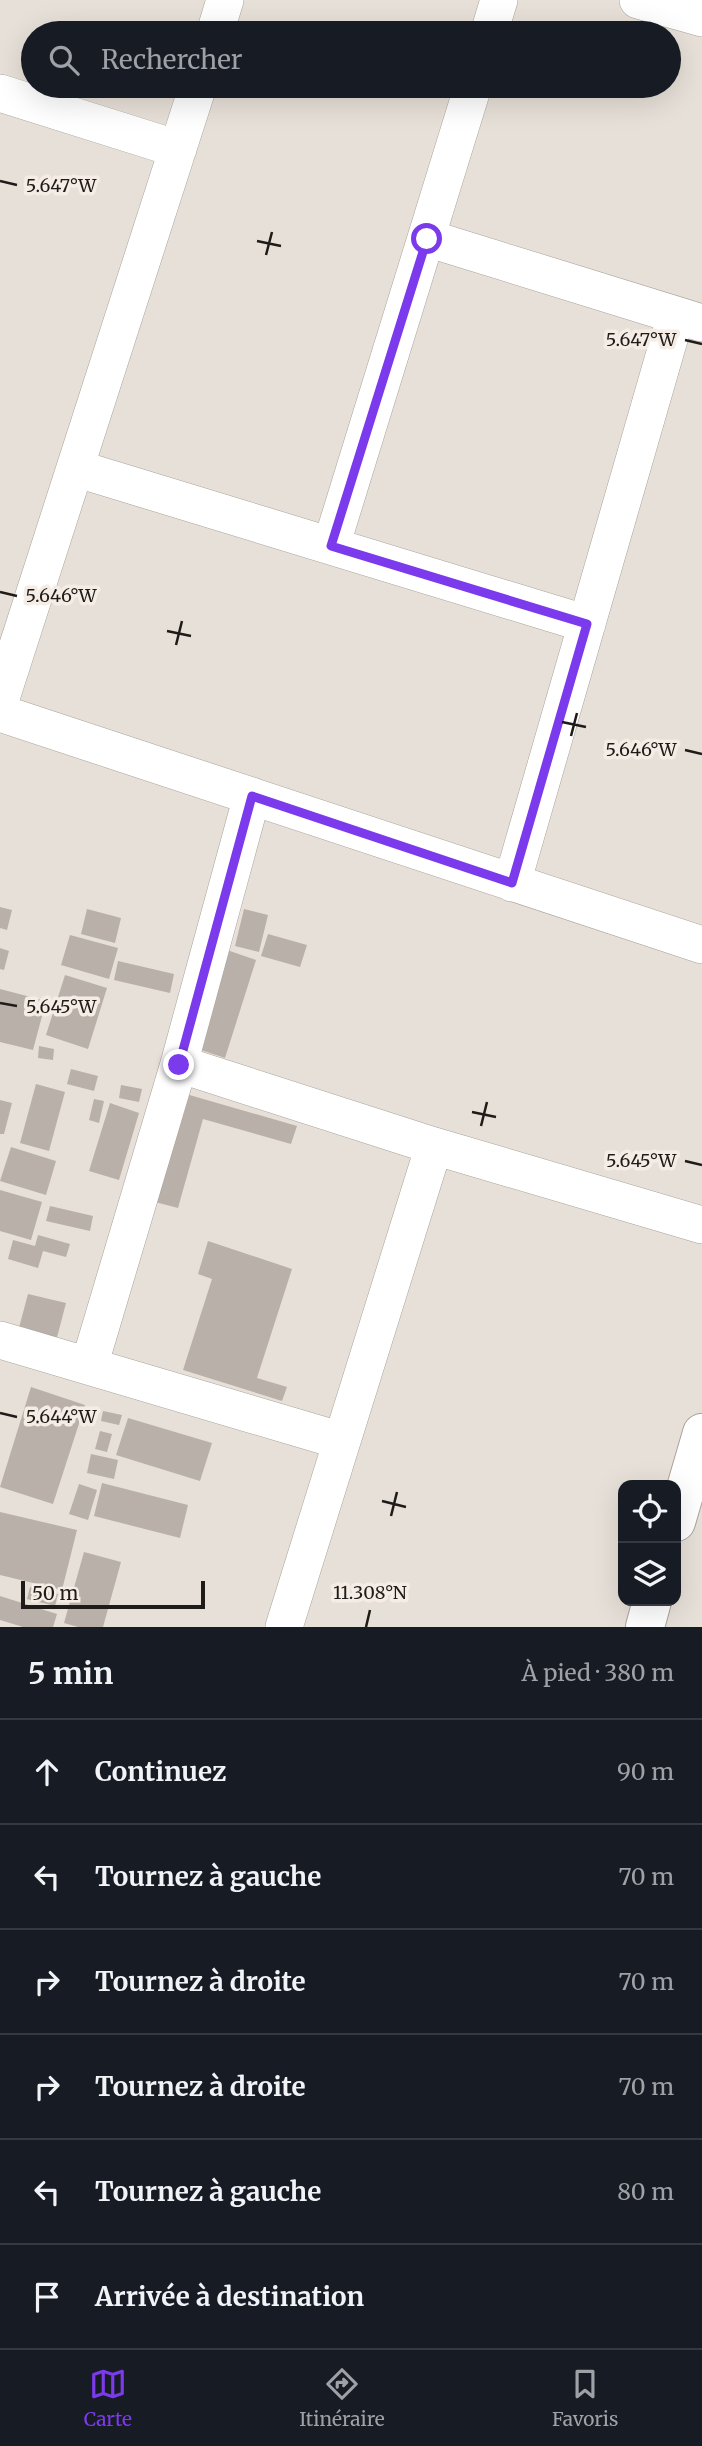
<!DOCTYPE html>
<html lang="fr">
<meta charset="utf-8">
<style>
:root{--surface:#171b24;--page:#242831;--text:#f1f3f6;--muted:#9ea1a6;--line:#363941;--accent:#7c3aed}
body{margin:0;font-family:Merriweather,serif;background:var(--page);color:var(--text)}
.controls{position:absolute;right:21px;bottom:21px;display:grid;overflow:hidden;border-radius:14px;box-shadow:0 7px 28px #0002}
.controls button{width:63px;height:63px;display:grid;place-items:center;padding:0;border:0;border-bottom:2px solid var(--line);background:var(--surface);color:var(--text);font:35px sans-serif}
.scale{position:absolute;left:21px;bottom:18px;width:184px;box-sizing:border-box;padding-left:7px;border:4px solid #1e1b18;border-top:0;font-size:19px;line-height:24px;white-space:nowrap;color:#1e1b18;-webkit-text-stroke:5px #f5ede5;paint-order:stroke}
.stop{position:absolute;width:21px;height:21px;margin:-16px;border:5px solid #7c3aed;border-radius:50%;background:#fff}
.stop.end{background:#7c3aed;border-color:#fff;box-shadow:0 2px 7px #0008}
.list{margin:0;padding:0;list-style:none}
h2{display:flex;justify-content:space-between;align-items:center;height:91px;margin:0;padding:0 28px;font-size:30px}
h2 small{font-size:23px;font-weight:400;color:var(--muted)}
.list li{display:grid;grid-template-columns:46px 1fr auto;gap:21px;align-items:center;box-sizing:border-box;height:105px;padding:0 28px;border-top:2px solid var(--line)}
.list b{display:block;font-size:26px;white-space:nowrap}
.list em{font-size:23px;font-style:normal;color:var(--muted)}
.icon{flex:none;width:38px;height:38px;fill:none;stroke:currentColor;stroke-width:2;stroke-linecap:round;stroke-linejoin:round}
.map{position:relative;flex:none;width:702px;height:1627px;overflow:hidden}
.search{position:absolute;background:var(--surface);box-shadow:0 7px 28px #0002;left:21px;right:21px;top:21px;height:77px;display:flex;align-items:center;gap:18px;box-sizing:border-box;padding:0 24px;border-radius:38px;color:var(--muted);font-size:26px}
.sheet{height:721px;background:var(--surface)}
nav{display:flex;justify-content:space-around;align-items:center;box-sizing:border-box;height:98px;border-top:2px solid var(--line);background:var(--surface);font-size:19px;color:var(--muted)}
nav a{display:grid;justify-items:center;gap:4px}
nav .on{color:var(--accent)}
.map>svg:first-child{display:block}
.building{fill:#b8b0a9}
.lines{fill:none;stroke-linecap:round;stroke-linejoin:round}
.minor-casing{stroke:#aaa39b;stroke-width:38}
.highway-casing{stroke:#aaa39b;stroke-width:40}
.minor{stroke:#fff;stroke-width:37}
.highway{stroke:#fff;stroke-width:38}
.route{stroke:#7c3aed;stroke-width:9}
.ticks{fill:none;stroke:#1e1b18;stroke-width:2.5}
.ticks-label{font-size:18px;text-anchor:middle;fill:#1e1b18;stroke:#f5ede5;stroke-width:7;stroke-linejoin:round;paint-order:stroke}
</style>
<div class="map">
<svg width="702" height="1627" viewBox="0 0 702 1627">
<rect width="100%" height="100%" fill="#e7e0d8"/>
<path class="building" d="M0 907 12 910 7 930 0 928Z
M87 909 121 918 115 943 81 934Z
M244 909 268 915 259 952 235 946Z
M268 934 307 945 300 967 261 956Z
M70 935 118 948 109 979 61 965Z
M0 948 9 951 4 970 0 969Z
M227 950 256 960 225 1058 195 1048Z
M118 961 174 974 170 993 114 980Z
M65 975 107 988 88 1049 46 1035Z
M0 989 46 1001 33 1050 0 1042Z
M39 1046 54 1049 53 1060 38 1058Z
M71 1069 98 1076 94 1091 67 1084Z
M36 1084 65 1092 49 1151 20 1143Z
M121 1085 142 1089 139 1102 119 1098Z
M186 1094 297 1126 291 1144 203 1119 178 1208 155 1202Z
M94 1099 104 1101 99 1123 89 1120Z
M0 1100 12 1103 4 1134H0Z
M110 1103 139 1113 119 1180 89 1171Z
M11 1147 56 1161 46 1195 0 1181Z
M0 1190 42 1202 31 1240 0 1231Z
M50 1206 93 1216 90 1231 46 1221Z
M38 1235 70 1244 66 1257 43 1251 38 1268 8 1259 13 1240 35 1246Z
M208 1241 292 1269 257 1378 287 1387 282 1401 183 1370 212 1279 198 1274Z
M28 1294 66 1303 55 1345 17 1335Z
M31 1387 85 1405 53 1504 0 1487Z
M103 1411 122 1415 119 1425 101 1421Z
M128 1418 212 1443 200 1481 116 1455Z
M100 1431 112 1434 107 1452 95 1449Z
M91 1454 118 1460 114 1479 87 1473Z
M102 1483 188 1505 180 1538 94 1516Z
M79 1484 97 1490 88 1520 69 1514Z
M0 1512 77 1530 62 1590 0 1575Z
M84 1552 121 1562 103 1627H78L64 1623Z
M30 1587 58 1594 55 1606 27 1599Z
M0 1596 57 1614 53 1627H23L0 1620Z"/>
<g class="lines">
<defs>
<path id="minor" d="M638 0 702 18
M215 33 225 0
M489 33 499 0
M0 93 178 149
M427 238 702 323
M75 468 587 624
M331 546 473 86
M0 701 198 86
M0 713 702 945
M512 883 676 315
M179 1064 434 1146 702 1225
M0 1340 342 1441
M89 1366 179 1064 252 796
M284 1627 434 1146"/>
<path id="highway" d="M676 1522 702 1433
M645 1627 652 1601"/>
</defs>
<use href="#minor" class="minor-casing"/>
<use href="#highway" class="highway-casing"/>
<use href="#minor" class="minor"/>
<use href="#highway" class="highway"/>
</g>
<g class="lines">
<path class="route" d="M179 1065 252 796 512 883 587 624 331 546 427 239"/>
</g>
<path class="ticks" d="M0 181 17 185M257 241 281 246M266 255 272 232M685 340 702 344M0 592 17 596M167 631 191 636M176 645 182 621M562 722 586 727M571 736 577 713M685 750 702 754M0 1003 17 1006M472 1112 496 1117M481 1126 487 1102M685 1161 702 1165M0 1413 17 1417M382 1501 406 1507M391 1516 397 1492M366 1627 370 1610"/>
<g class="ticks-label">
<text x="61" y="192">5.647°W</text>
<text x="641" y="346">5.647°W</text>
<text x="61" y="602">5.646°W</text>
<text x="641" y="756">5.646°W</text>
<text x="61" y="1013">5.645°W</text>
<text x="641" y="1167">5.645°W</text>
<text x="61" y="1423">5.644°W</text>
<text x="370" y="1599">11.308°N</text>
</g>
</svg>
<div class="controls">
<button><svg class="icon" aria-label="locate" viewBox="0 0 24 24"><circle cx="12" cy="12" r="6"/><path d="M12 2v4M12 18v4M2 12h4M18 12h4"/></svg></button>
<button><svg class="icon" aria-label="layers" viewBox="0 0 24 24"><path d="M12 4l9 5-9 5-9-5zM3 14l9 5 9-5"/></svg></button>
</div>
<div class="scale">50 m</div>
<div class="stop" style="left:427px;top:239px"></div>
<div class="stop end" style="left:179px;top:1065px"></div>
<div class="search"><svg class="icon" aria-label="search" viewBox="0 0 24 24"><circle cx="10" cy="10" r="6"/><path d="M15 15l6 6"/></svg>Rechercher</div>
</div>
<section class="sheet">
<h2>5 min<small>À pied · 380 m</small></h2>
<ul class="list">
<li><svg class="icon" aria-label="ahead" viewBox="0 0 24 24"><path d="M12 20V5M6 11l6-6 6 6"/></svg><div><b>Continuez</b></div><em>90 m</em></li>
<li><svg class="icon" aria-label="left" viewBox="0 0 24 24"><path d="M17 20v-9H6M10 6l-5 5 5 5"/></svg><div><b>Tournez à gauche</b></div><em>70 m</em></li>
<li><svg class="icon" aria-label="right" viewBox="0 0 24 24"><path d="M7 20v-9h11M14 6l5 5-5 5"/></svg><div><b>Tournez à droite</b></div><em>70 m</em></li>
<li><svg class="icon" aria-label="right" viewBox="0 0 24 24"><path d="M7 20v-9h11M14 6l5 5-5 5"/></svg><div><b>Tournez à droite</b></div><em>70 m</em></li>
<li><svg class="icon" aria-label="left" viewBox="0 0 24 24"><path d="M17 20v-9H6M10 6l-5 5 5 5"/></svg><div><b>Tournez à gauche</b></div><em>80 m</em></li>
<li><svg class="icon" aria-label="arrive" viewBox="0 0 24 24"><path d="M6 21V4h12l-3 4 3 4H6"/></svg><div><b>Arrivée à destination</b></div></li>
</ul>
</section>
<nav>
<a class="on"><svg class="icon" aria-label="map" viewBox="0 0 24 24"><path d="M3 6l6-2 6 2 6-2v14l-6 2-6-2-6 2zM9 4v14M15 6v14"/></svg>Carte</a>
<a><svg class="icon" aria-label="directions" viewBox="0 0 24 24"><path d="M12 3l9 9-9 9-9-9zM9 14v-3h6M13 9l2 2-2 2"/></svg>Itinéraire</a>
<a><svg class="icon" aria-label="saved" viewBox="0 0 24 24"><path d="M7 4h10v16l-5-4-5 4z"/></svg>Favoris</a>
</nav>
